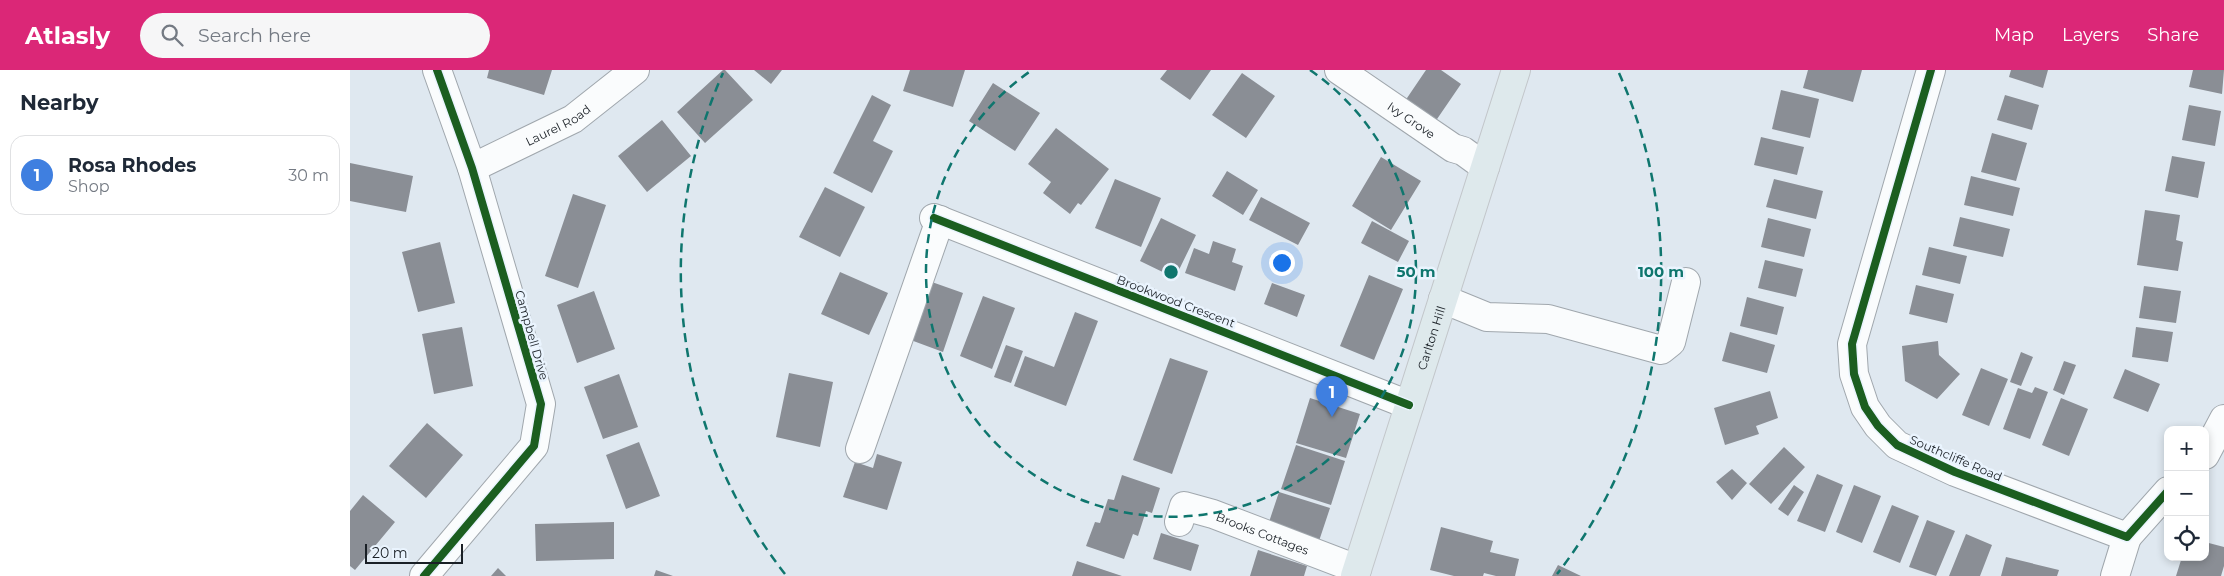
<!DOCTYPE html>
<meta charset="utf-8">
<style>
:root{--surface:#fff;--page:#f6f6f7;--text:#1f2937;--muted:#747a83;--line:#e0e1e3;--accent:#db2777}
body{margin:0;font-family:Montserrat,sans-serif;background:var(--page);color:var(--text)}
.controls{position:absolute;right:15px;bottom:15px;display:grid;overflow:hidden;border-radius:10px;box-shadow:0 2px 8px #0003}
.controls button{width:45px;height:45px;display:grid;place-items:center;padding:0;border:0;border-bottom:1px solid var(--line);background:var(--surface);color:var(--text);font:25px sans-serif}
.scale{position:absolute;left:15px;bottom:12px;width:98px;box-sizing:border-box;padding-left:5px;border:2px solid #1a2026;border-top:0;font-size:14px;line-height:18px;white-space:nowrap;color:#1a2026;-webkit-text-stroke:4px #eaf4fe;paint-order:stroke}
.you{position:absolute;left:931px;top:192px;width:18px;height:18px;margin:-12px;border:4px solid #fff;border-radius:50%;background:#1a73e8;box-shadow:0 0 0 8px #1a73e833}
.badge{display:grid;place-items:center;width:32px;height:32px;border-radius:50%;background:var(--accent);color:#fff;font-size:16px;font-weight:700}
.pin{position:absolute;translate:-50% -41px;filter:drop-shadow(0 1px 2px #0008)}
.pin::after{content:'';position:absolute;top:26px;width:18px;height:15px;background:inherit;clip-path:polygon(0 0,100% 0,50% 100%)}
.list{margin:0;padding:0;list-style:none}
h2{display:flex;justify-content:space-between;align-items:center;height:65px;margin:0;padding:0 20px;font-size:21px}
h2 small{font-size:16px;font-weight:400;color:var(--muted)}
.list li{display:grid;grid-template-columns:32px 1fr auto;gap:15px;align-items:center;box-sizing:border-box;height:80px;margin:0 10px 10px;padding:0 10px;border:1px solid var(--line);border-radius:15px}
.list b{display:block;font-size:19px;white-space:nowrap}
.list p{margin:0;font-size:16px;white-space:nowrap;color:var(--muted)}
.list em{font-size:16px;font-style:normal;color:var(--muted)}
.icon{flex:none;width:28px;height:28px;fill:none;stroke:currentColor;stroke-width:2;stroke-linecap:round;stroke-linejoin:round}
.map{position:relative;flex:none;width:1874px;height:506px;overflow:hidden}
header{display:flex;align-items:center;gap:30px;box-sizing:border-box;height:70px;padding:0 25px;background:var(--accent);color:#fff}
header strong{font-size:24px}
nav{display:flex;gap:28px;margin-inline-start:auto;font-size:18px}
.search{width:350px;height:45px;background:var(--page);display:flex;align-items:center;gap:12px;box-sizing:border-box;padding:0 18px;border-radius:28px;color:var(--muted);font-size:19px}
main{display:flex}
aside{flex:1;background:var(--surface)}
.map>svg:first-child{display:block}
.building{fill:#8a8e95}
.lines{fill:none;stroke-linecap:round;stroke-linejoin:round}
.minor-casing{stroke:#a0a7ad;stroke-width:30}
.major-casing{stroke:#c2c6ca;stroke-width:30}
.minor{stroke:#fafcfd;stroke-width:28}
.major{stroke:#dee9ec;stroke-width:28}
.cycleway-casing{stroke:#eaf4fe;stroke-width:11}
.cycleway{stroke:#1b5e20;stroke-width:8}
.ring{fill:none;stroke:#0f766e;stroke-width:2.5;stroke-dasharray:9 6}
.labels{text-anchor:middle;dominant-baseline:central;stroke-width:5;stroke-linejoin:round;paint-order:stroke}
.street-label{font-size:12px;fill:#1a2026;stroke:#eaf4fe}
.centre{fill:#0f766e;stroke:#eaf4fe;stroke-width:2.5}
.ring-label{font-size:15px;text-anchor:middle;font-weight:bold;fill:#0f766e;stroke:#eaf4fe;stroke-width:5;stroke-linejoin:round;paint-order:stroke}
</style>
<header>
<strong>Atlasly</strong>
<div class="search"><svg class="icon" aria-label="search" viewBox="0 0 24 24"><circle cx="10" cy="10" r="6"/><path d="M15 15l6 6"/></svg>Search here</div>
<nav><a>Map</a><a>Layers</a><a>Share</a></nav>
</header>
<main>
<aside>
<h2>Nearby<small></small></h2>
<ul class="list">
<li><span class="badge" style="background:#3f7fe0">1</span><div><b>Rosa Rhodes</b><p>Shop</p></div><em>30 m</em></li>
</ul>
</aside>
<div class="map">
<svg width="1874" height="506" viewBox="0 0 1874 506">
<rect width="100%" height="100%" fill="#dfe8f0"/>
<path class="building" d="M139 0H202L194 25 137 8Z
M373 0H375L403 30 355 73 327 42Z
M404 0H432L421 14Z
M560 0H615L603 37 553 21Z
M817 0H861L840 30 810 9Z
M1076 0H1091L1111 14 1085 52 1055 31Z
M1458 0H1512L1503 32 1453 18Z
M1661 0H1698L1693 18 1659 7Z
M1843 0H1874L1872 24 1839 17Z
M892 3 925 26 896 68 862 45Z
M643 13 690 43 665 81 619 51Z
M1431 20 1469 29 1460 68 1422 59Z
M522 25 541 35 523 71 543 81 522 123 483 103Z
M1655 25 1689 35 1682 60 1647 50Z
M1839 35 1871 41 1865 76 1832 70Z
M312 50 341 86 297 122 268 86Z
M706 58 759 99 731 135 728 133 720 144 693 123 701 112 678 94Z
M1642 63 1677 73 1666 111 1631 102Z
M1411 67 1454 77 1447 105 1404 95Z
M1822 86 1855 92 1848 128 1815 121Z
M1031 87 1071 111 1041 160 1002 136Z
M0 93 63 106 56 142 0 131Z
M877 101 908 120 893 145 862 126Z
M1621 106 1670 118 1663 146 1614 135Z
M765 109 811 128 791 177 745 158Z
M1424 109 1473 121 1466 149 1416 137Z
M475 117 515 137 490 187 449 167Z
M223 124 256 135 228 218 195 206Z
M911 127 960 153 948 175 899 150Z
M1795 140 1830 145 1826 170 1833 172 1828 201 1787 195Z
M1610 147 1660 159 1653 187 1603 176Z
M811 148 846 165 825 208 790 191Z
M1418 148 1461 159 1454 187 1411 177Z
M1022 151 1059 171 1048 192 1011 173Z
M863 171 886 179 882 192 893 196 885 221 835 203 844 178 859 184Z
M90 172 105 233 68 242 52 182Z
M1579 177 1617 186 1610 214 1572 205Z
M1415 190 1453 199 1446 227 1408 218Z
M490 202 538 223 519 265 471 244Z
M1019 205 1053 219 1024 290 990 276Z
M579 211 613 223 593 282 558 269Z
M922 213 955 225 947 247 914 234Z
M1566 215 1604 224 1597 253 1559 244Z
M1794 216 1831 221 1826 253 1789 248Z
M244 221 265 279 227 293 207 235Z
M633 226 665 238 642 299 610 286Z
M1397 227 1434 237 1427 265 1390 256Z
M725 242 748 251 716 336 664 316 675 286 704 297Z
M112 257 123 316 84 324 72 264Z
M1786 257 1823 262 1818 292 1782 287Z
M1380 262 1425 275 1417 303 1372 291Z
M1588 271 1589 285 1610 304 1587 329 1555 311 1552 276Z
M656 275 673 281 661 313 644 307Z
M1671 282 1683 287 1671 316 1660 312Z
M820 288 858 301 822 404 783 390Z
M1714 291 1726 295 1714 325 1703 320Z
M1631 298 1658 309 1639 356 1612 345Z
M1775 299 1810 314 1798 342 1763 328Z
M439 303 483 312 470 377 426 367Z
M269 304 288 357 253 369 234 317Z
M1685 317 1698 322 1680 369 1653 359 1668 318 1682 323Z
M1420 321 1428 348 1406 356 1409 364 1375 375 1364 338Z
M960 328 1010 344 996 388 946 373Z
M1711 328 1738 339 1719 386 1692 375Z
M77 353 113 385 76 428 39 396Z
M289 372 310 426 276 439 256 385Z
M946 375 995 391 981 435 931 419Z
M1434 377 1455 397 1421 434 1399 414Z
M527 384 552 392 537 440 493 427 505 392 523 398Z
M1382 399 1397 413 1382 430 1366 412Z
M1467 404 1493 415 1475 462 1447 451Z
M772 405 810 418 802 443 796 441 788 466 783 464 774 489 736 476 745 452 750 453 758 429 764 430Z
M1444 415 1454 422 1438 446 1428 439Z
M1504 415 1531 426 1512 473 1486 462Z
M929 422 980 438 968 474 917 458Z
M13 425 45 452 5 500 0 496V441Z
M1542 435 1569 446 1550 493 1523 482Z
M1577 450 1605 461 1586 506 1559 497Z
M264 452V489L186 491 185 454Z
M1091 457 1143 471 1140 482 1169 489 1165 506H1146L1134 503 1133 506H1104L1080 500Z
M811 463 849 475 841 501 803 489Z
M1616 464 1642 475 1630 506H1599Z
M1855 472 1874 477V496L1871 506H1826L1832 487H1855Z
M908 480 957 496 954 506H900Z
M1656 487 1709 500 1707 506H1651Z
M727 491 772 506H722Z
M1208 495 1231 506H1202Z
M148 498 156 506H141Z
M306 500 323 506H304Z"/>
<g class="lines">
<defs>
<g id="minor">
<path id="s1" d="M989 0 1103 78 1113 81 1135 97"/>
<path d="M1581 0 1502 274 1504 304 1515 337 1528 356 1547 375 1605 402 1777 467 1818 421"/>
<path id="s2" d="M122 98 223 49 285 0"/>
<path d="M584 148 1059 335"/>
<path d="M1093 229 1137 247 1198 249 1311 280 1321 272 1336 212"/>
<path d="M510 379 590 150"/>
<path d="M1855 385 1874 349"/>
<path id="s3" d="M829 452 834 436 863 444 1007 499"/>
<path d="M74 506 184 376 191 334 122 98 87 0"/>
<path d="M1765 506 1777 467"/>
</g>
<g id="major">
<path id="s4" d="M1005 506 1166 0"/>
</g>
</defs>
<use href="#minor" class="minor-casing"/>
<use href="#major" class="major-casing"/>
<use href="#minor" class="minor"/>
<use href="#major" class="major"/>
<defs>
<path id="cycleway" d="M1581 0 1502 274 1504 304 1515 337 1528 356 1547 375 1605 402 1777 467 1818 421
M584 148 1059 335
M74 506 184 376 191 334 122 98 87 0"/>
</defs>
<use href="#cycleway" class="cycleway-casing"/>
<use href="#cycleway" class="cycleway"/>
</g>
<g class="ring">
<path d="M960 0A245 245 0 1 1 682 0"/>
<path d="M435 504A490 490 0 0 1 373 3M1269 3A490 490 0 0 1 1207 504"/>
</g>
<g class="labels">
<g class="street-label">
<text stroke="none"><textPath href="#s1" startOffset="88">Ivy Grove</textPath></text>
<text stroke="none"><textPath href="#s2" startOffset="96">Laurel Road</textPath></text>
<text transform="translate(826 231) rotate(21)">Brookwood Crescent</text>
<text transform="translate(182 265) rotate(74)">Campbell Drive</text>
<text stroke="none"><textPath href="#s4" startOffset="250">Carlton Hill</textPath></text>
<text transform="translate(1606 388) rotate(23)">Southcliffe Road</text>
<text stroke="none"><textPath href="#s3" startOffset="100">Brooks Cottages</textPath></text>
</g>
</g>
<circle cx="821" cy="202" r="8" class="centre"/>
<g class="ring-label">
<text x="1066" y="207">50 m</text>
<text x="1311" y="207">100 m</text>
</g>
</svg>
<div class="controls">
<button>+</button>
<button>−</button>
<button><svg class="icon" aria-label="locate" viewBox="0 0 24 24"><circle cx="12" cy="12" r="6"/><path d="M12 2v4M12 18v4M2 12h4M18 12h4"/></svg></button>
</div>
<div class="scale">20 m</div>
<div class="you"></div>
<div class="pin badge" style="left:982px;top:347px;background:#3f7fe0">1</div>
</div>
</main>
